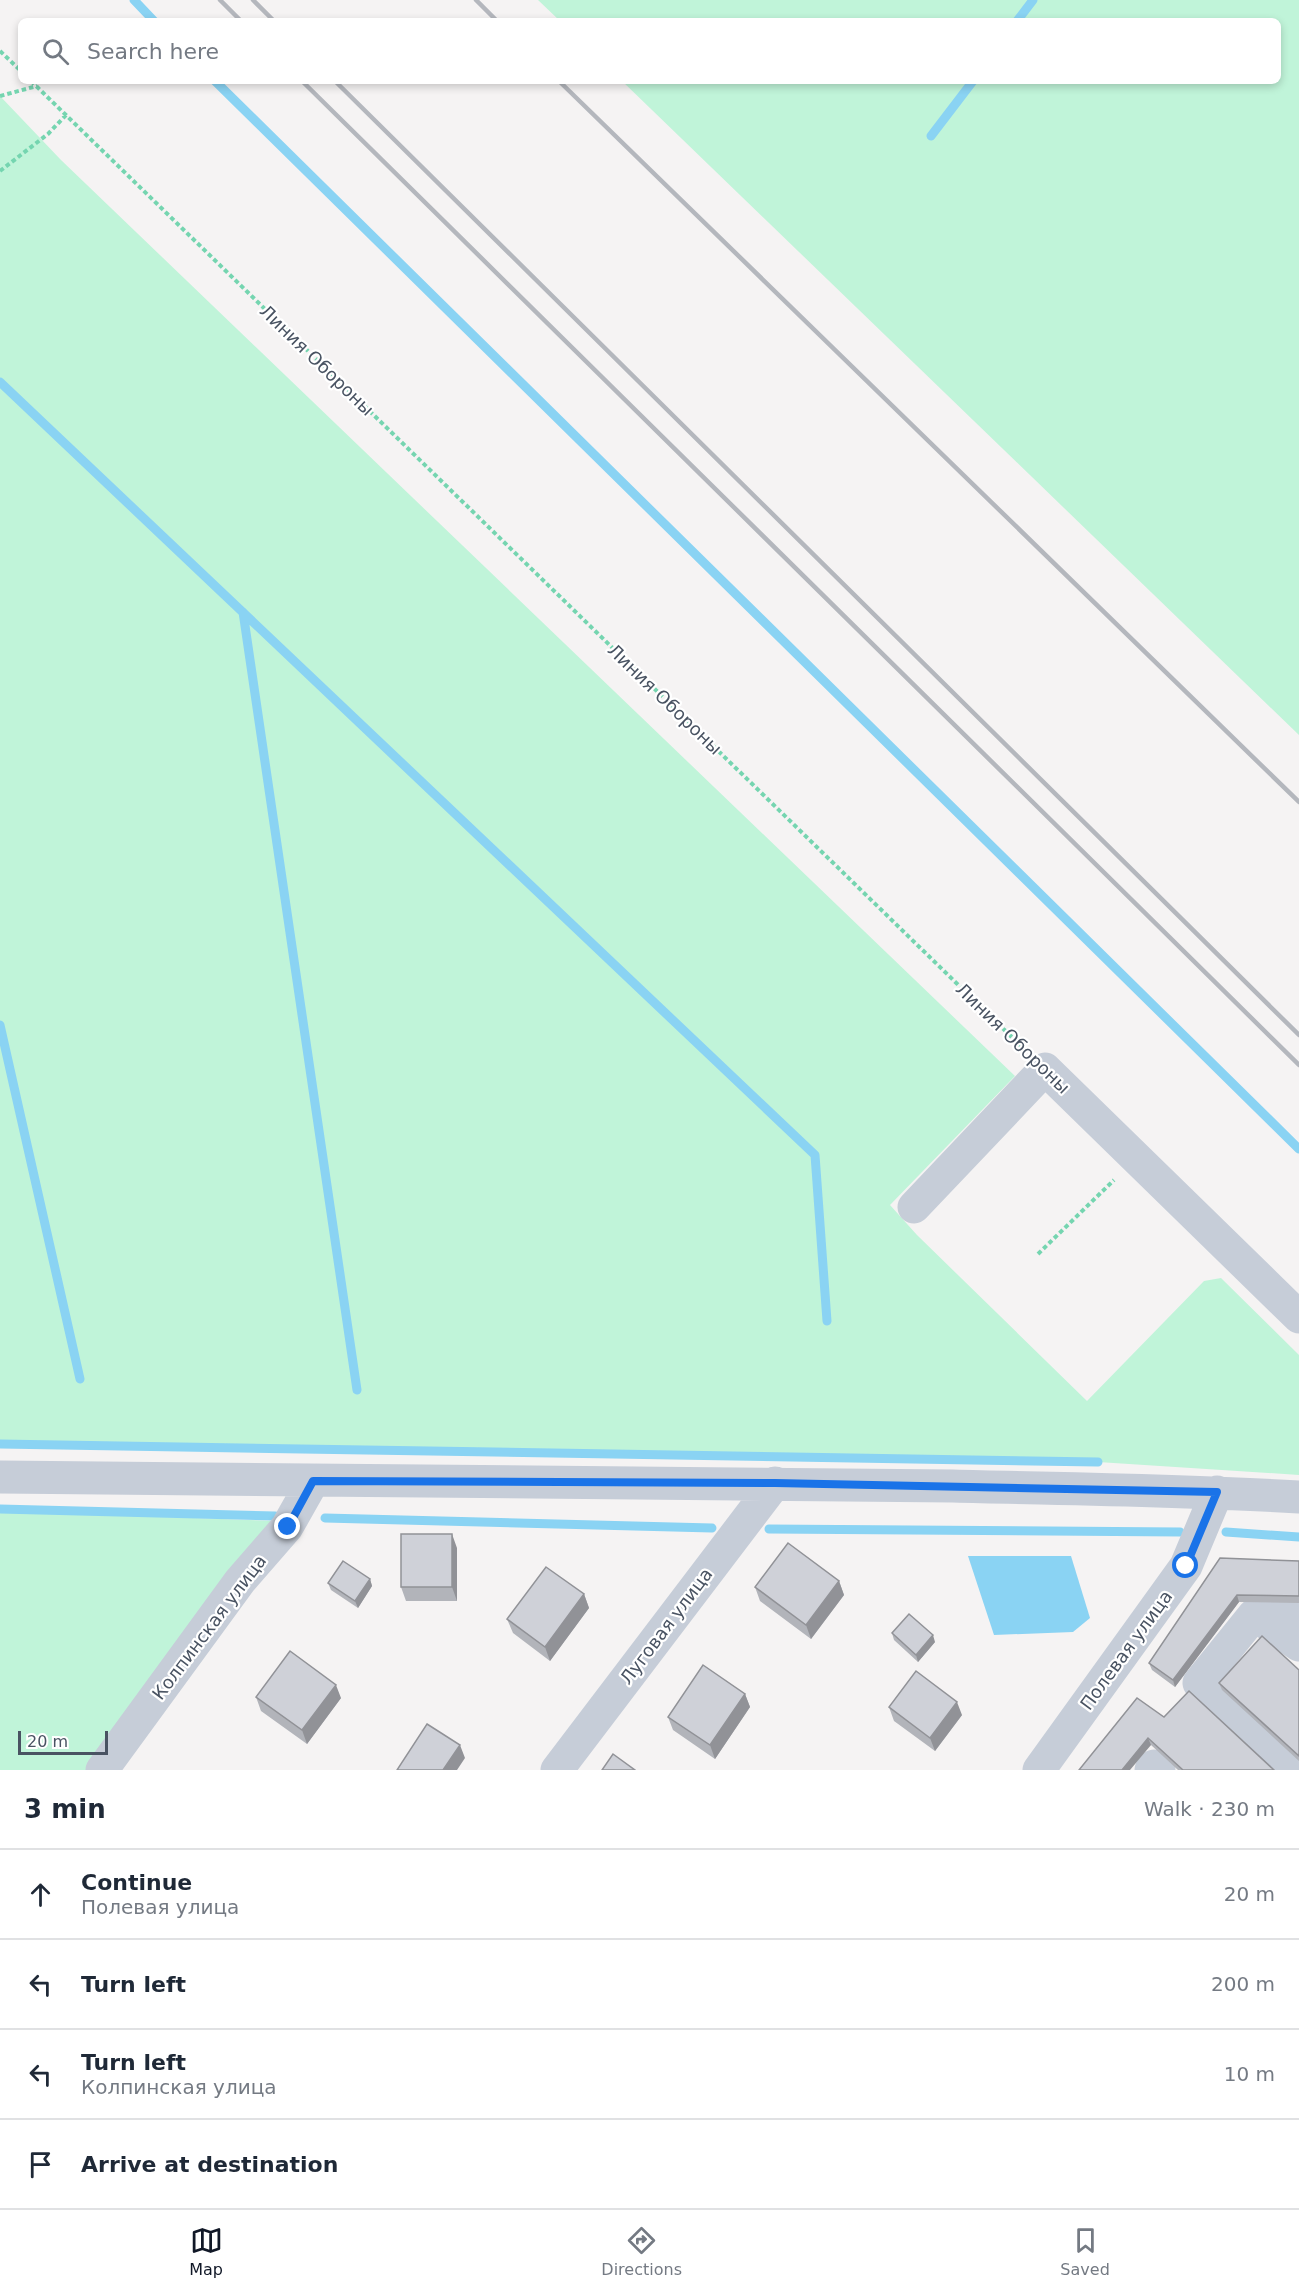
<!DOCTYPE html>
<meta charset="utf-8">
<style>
:root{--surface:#fff;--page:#f6f6f7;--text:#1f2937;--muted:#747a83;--line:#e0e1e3;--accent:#111827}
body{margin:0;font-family:"DejaVu Sans",sans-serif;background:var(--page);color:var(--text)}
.scale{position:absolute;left:18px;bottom:15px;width:90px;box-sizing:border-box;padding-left:6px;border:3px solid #495362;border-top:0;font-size:16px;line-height:21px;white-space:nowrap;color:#495362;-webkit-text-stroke:4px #fff;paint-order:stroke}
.stop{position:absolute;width:18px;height:18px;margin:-14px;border:4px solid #1a73e8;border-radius:50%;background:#fff}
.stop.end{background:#1a73e8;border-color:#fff;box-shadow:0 2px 6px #0008}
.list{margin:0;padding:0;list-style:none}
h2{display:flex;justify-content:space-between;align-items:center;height:78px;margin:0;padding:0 24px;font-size:26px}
h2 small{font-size:20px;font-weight:400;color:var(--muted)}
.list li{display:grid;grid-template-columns:39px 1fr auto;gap:18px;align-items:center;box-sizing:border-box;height:90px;padding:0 24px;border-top:2px solid var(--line)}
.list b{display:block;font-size:22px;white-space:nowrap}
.list p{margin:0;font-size:20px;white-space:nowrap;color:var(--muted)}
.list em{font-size:20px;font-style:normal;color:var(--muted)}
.icon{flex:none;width:33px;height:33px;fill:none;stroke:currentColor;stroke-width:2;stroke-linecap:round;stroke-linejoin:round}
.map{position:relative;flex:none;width:1299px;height:1770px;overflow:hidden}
.search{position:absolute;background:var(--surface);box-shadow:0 3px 9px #0003;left:18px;right:18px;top:18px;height:66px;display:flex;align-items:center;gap:15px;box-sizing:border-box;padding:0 21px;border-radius:9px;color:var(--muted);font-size:22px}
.sheet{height:438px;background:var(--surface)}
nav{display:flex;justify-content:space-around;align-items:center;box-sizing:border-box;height:84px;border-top:2px solid var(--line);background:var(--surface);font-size:16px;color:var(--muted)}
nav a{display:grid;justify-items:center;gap:3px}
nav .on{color:var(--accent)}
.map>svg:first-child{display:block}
.green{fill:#c0f4d9}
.water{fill:#8ad3f3}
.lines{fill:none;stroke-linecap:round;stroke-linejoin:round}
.stream{stroke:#8ad3f3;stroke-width:9}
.path{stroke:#75d5b0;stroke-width:4;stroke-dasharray:4.5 3;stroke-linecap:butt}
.minor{stroke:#c6cdd8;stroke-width:33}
.rail{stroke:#b4b7bd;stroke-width:4.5}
.wall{fill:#b2b4ba}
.shaded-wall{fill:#919297}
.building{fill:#cfd1d8;stroke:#919297;stroke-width:1.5}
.route{stroke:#1a73e8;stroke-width:8}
.labels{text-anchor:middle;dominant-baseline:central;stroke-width:4.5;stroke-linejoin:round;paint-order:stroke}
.street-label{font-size:18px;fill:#495362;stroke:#fff}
</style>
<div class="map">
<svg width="1299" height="1770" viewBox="0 0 1299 1770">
<rect width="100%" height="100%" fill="#f5f3f3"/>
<path class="green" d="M538 0H1299V735L622 81H1278V21H560Z
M0 96 61 160 1015 1076 890 1205 917 1235 1087 1401 1204 1281 1221 1278 1299 1355V1475L1098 1462 0 1442Z
M0 1511 278 1521 95 1770H0Z"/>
<path class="water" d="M968 1556H1071L1090 1618 1073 1632 994 1635Z"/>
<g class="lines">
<path class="stream" d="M134 0 154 21
M1017 21 1033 0
M215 81 1299 1149
M931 136 973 81
M0 382 815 1155 827 1321
M243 612 357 1390
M0 1025 80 1379
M0 1444 1098 1462
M0 1509 275 1516
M325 1518 712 1528
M769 1529 1180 1532
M1226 1532 1299 1537"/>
<path class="path" d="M0 51 21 71
M31 81 1023 1048
M0 96 37 86
M0 171 48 134 66 115
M1038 1254 1114 1180"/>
<path class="minor" d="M914 1207 1045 1069 1299 1317
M0 1477C318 1481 636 1480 953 1486 1068 1489 1184 1490 1299 1497
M1256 1616 1299 1645
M102 1770 240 1581 287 1527 313 1481
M557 1770 775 1483
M1039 1770 1186 1566 1217 1492
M1151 1770 1154 1766 1159 1770
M1294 1770 1199 1683 1254 1615 1299 1619"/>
<path class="rail" d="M220 0 241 21
M253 0 274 21
M476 0 497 21
M302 81 1299 1065
M335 81 1299 1035
M559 81 1299 802"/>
</g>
<path class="wall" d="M457 1548V1601H406L401 1587Z
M1220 1558 1299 1561V1603L1239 1602 1175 1687 1152 1670 1149 1663Z
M370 1579 372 1586 358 1608 331 1590 328 1583Z
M839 1581 844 1595 811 1639 760 1601 755 1587Z
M584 1594 589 1608 550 1661 513 1633 507 1619Z
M892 1633 935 1642 918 1662 894 1640Z
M1299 1670V1761L1222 1690 1219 1683Z
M745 1694 750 1707 715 1759 673 1730 668 1717Z
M256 1697 341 1698 307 1744 261 1711Z
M889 1707 962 1715 935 1751 894 1721Z
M1164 1717 1274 1770H1178L1151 1745 1079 1770Z"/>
<path class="shaded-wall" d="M452 1534 457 1548V1601L452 1587Z
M370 1579 372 1586 358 1608 355 1601Z
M839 1581 844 1595 811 1639 806 1625Z
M584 1594 589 1608 550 1661 545 1647Z
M1237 1595 1239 1602 1175 1687 1173 1680Z
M933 1635 935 1642 918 1662 916 1655Z
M336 1685 341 1698 307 1744 302 1730Z
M745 1694 750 1707 715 1759 710 1745Z
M957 1702 962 1715 935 1751 930 1738Z
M1148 1738 1151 1745 1130 1770H1122Z
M460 1745 465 1758 457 1770H443Z"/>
<path class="building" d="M401 1534H452V1587H401Z
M788 1543 839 1581 806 1625 755 1587Z
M1220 1558 1299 1561V1596L1237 1595 1173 1680 1149 1663Z
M343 1561 370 1579 355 1601 328 1583Z
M546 1567 584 1594 545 1647 507 1619Z
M909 1614 933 1635 916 1655 892 1633Z
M1262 1636 1299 1670V1756L1219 1683Z
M290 1651 336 1685 302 1730 256 1697Z
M703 1665 745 1694 710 1745 668 1717Z
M916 1671 957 1702 930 1738 889 1707Z
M1189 1691 1274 1770H1183L1148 1738 1122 1770H1079L1137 1698 1164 1717Z
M427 1724 460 1745 443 1770H397Z
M613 1754 635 1770H602Z"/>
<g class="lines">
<path class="route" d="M288 1527 313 1481 775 1483 1217 1492 1186 1566"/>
</g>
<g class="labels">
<g class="street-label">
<text transform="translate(317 360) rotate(44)">Линия Обороны</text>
<text transform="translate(665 699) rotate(44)">Линия Обороны</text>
<text transform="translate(1013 1038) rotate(44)">Линия Обороны</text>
<text transform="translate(666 1626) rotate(-53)">Луговая улица</text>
<text transform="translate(209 1627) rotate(-53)">Колпинская улица</text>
<text transform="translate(1126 1650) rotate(-54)">Полевая улица</text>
</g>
</g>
</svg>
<div class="scale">20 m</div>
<div class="stop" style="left:1186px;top:1566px"></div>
<div class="stop end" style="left:288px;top:1527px"></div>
<div class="search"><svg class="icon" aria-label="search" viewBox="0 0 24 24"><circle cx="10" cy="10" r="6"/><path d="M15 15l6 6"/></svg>Search here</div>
</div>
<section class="sheet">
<h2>3 min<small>Walk · 230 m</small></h2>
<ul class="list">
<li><svg class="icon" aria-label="ahead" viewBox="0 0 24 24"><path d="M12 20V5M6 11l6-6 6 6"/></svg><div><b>Continue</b><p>Полевая улица</p></div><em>20 m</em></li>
<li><svg class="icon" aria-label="left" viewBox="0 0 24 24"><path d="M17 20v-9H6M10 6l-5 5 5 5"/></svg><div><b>Turn left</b></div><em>200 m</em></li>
<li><svg class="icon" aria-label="left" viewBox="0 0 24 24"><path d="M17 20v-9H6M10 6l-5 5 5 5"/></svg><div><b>Turn left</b><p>Колпинская улица</p></div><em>10 m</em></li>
<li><svg class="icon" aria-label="arrive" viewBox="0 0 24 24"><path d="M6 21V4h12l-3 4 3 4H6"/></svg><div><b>Arrive at destination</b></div></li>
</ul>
</section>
<nav>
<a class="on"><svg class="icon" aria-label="map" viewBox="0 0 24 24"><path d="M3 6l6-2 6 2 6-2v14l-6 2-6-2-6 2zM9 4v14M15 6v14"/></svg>Map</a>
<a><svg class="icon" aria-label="directions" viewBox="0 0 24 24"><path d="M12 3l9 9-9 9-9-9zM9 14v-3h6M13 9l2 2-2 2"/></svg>Directions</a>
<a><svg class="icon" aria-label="saved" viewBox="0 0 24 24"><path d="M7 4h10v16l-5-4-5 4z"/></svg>Saved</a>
</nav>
